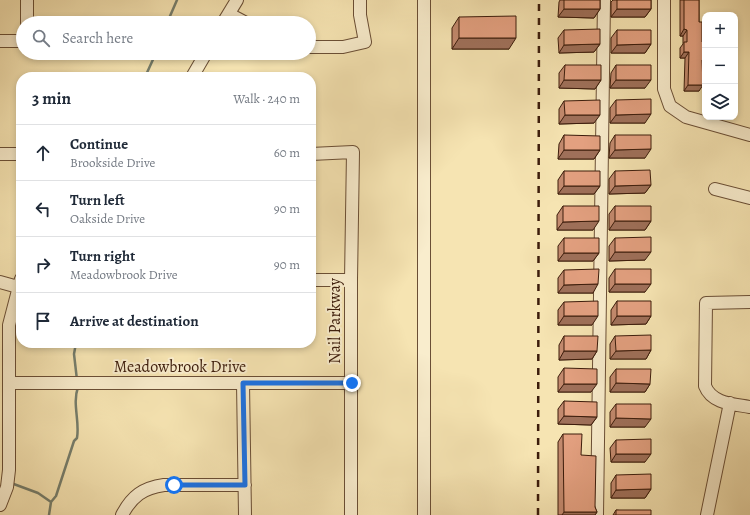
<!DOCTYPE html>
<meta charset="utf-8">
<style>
:root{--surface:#fff;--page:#f6f6f7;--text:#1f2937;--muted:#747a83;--line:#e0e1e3}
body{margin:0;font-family:Alegreya,serif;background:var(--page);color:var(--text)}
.controls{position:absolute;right:12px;top:12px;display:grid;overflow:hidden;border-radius:8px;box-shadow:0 2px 6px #0003}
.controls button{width:36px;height:36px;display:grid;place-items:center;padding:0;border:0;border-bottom:1px solid var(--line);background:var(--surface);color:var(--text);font:20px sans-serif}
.stop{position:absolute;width:12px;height:12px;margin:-9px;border:3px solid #1a73e8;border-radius:50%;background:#fff}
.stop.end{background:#1a73e8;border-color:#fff;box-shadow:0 1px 4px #0008}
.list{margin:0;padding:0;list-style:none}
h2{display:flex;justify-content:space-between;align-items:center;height:52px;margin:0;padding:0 16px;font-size:17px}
h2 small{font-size:13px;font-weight:400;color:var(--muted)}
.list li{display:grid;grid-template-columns:26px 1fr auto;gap:12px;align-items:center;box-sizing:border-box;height:56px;padding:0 16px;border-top:1px solid var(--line)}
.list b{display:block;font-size:15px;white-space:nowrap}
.list p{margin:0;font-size:13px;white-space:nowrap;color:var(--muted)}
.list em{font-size:13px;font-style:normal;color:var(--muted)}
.icon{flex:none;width:22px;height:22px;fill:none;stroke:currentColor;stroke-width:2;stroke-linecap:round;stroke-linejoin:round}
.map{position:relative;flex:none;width:750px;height:515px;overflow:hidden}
.search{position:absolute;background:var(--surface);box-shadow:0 2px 6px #0003;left:16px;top:16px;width:300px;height:44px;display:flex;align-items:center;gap:10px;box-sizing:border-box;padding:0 14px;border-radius:22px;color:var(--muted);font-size:15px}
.panel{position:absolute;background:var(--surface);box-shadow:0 2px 6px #0003;left:16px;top:72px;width:300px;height:276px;border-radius:16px}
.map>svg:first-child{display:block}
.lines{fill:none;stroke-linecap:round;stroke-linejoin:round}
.stream{stroke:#767e6c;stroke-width:2.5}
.minor-casing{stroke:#6a4e35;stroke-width:14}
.minor{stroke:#f9edcd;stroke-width:12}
.rail{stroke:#3c1c0b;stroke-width:2.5;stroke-dasharray:7 7;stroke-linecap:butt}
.wall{fill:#c38a6e;stroke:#3c1c0b}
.shaded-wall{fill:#9f705a;stroke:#3c1c0b}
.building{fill:#e3a080;stroke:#3c1c0b}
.route{stroke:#1a73e8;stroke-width:5}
.labels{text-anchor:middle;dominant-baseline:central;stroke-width:4;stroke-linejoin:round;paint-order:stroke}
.street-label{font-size:16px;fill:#3c1c0b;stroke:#f9edcd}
</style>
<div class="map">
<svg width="750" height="515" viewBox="0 0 750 515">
<rect width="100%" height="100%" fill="#f6e4b2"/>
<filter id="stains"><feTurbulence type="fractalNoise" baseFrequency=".005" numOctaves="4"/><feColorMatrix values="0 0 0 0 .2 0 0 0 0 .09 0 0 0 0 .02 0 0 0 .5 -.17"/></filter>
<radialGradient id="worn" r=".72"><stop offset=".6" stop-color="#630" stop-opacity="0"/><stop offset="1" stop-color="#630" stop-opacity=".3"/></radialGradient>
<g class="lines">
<path class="stream" d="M167 23 177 0
M145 77 156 53
M76 343 74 354 77 380
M11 483 38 493 51 502
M49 515 51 502 56 496 74 441 77 438C80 421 72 404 78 387"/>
<defs>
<path id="minor" d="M27 0V23
M424 0V515
M664 0V89L670 106 686 117 750 135
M229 14 246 23
M223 23 237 0
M0 41H23
M309 47H343L365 42 360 15V0
M192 77 206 53
M0 154H21
M311 154 353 152 351 280V515
M715 189 750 198
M311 280H351
M0 282 18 287
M750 302 706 303 705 386C712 404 734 404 750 407
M9 383H352
M243 383 245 515
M0 505 7 487 9 470V325L21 279
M122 515C132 496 143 488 164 485H245
M597 515 604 0
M707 515 730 403"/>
</defs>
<use href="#minor" class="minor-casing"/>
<use href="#minor" class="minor"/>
<path class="rail" d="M538 515 539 0"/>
</g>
<path class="wall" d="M560 0H600V9L594 18 558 17 559 2Z
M613 0H651V9L645 17H611V2Z
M680 0H699V22L704 60 702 62 699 91H684L685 58H680V48L683 44V36H680Z
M459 17 509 49H452V28Z
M564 30 600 44 594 52 559 53 558 38Z
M617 30 651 44 645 53H611V38Z
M565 65 601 80 595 89 559 88V73Z
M616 65 645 88H610L611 73Z
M616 100 645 123H610V108Z
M564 101 594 123 559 124V109Z
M564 135 600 150 594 159H558L559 144Z
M615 135 645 158H609L610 143Z
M564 171 600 186 594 194H558V180Z
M615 171 651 185 645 193 609 194V179Z
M563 206 593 230H557V215Z
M615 206 651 221 645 230H609V214Z
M564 238 599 253 593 261H558V246Z
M615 238 645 260 609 261V246Z
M615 269 645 292H609V278Z
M564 270 593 293H558V278Z
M617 301 651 316 646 324 611 325V310Z
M564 302 592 325H558V310Z
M564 336 597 351 592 359 559 360V345Z
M615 336 651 350 646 359H610V344Z
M564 368 591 392H558V377Z
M616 369 650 384 645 392H610V377Z
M564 401 597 417 591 425 558 424V409Z
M616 404 645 427H610V412Z
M563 434 581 455 595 507 597 512 595 515H558V442Z
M616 440 645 462H611L610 448Z
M616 475 651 489 645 498H611V483Z
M616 510 651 515H613Z"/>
<path class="shaded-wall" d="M564 9H600L594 18 558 17Z
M617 9H651L645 17H611Z
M684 29 687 30 683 36H680Z
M459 38H516L509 49H452Z
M600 44 594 52 559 53 564 45Z
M651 44 645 53H611L617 45Z
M684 52H689L685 58H680Z
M564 80H601L595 89 559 88Z
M616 80H651L645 88H610Z
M688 85H703L699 91H684Z
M651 114 645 123H610L616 115Z
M565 115H600L594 123 559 124Z
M651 149 645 158H609L615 150Z
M564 150H600L594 159H558Z
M651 185 645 193 609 194 615 186Z
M564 186H600L594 194H558Z
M599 221 593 230H557L563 222Z
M615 221H651L645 230H609Z
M615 252H651L645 260 609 261Z
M564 253H599L593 261H558Z
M598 284 593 293H558L564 285Z
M615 284H651L645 292H609Z
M564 316H598L592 325H558Z
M617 316H651L646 324 611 325Z
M651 350 646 359H610L616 351Z
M564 351H597L592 359 559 360Z
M616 383 650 384 645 392H610Z
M564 384H597L591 392H558Z
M564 416 597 417 591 425 558 424Z
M616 418 651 419 645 427H610Z
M616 454H651L645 462H611Z
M651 489 645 498H611L616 490Z
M564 512H597L595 515H562Z"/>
<path class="building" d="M564 0H600V9H564Z
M617 0H651V9H617Z
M684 0H699V22H702V42H705L704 60H702L703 85H688L689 52H684V42H687V30L684 29Z
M516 16V38H459V17Z
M600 29V44L564 45V30Z
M617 30H651V44L617 45Z
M565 65H601V80H564Z
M616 65H651V80H616Z
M651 99V114L616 115V100Z
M600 100V115H565L564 101Z
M564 135 600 136V150H564Z
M615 135H651V149L615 150Z
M650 170 651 185 615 186V171Z
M564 171H600V186H564Z
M563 206H599V221L563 222Z
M615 206H651V221H615Z
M651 237V252H615V238Z
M564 238H599V253H564Z
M599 269 598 284 564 285V270Z
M615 269H651V284H615Z
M598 301V316H564V302Z
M617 301H651V316H617Z
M651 335V350L616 351 615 336Z
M564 336H598L597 351H564Z
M564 368 597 369V384H564Z
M616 369H651L650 384 616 383Z
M564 401 597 402V417L564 416Z
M616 404H651V419L616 418Z
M563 434H582L581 455 596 456 595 507 597 512H564Z
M651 439V454H616V440Z
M651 474V489L616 490V475Z
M616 510H651V515H616Z"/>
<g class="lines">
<path class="route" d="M174 485H245L243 383H352"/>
</g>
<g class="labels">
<g class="street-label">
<text transform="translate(335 321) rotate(-90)">Nail Parkway</text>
<text x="180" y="367">Meadowbrook Drive</text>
</g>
</g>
<rect width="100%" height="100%" filter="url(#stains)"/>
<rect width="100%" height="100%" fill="url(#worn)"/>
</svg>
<div class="controls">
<button>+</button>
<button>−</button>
<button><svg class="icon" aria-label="layers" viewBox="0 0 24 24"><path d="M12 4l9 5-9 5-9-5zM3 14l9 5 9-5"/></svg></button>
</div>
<div class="stop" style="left:174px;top:485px"></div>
<div class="stop end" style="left:352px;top:383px"></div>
<div class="search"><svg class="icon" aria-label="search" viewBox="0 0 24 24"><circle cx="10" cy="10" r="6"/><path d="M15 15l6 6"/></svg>Search here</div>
<section class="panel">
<h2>3 min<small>Walk · 240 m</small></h2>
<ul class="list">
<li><svg class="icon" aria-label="ahead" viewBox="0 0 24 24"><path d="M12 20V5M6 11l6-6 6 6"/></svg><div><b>Continue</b><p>Brookside Drive</p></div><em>60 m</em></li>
<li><svg class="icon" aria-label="left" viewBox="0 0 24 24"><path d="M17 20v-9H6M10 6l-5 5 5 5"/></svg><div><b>Turn left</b><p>Oakside Drive</p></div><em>90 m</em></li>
<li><svg class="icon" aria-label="right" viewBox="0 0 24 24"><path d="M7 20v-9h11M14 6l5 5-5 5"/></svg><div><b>Turn right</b><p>Meadowbrook Drive</p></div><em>90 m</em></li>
<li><svg class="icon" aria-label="arrive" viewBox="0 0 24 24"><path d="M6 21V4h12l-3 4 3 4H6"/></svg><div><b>Arrive at destination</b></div></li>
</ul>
</section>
</div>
